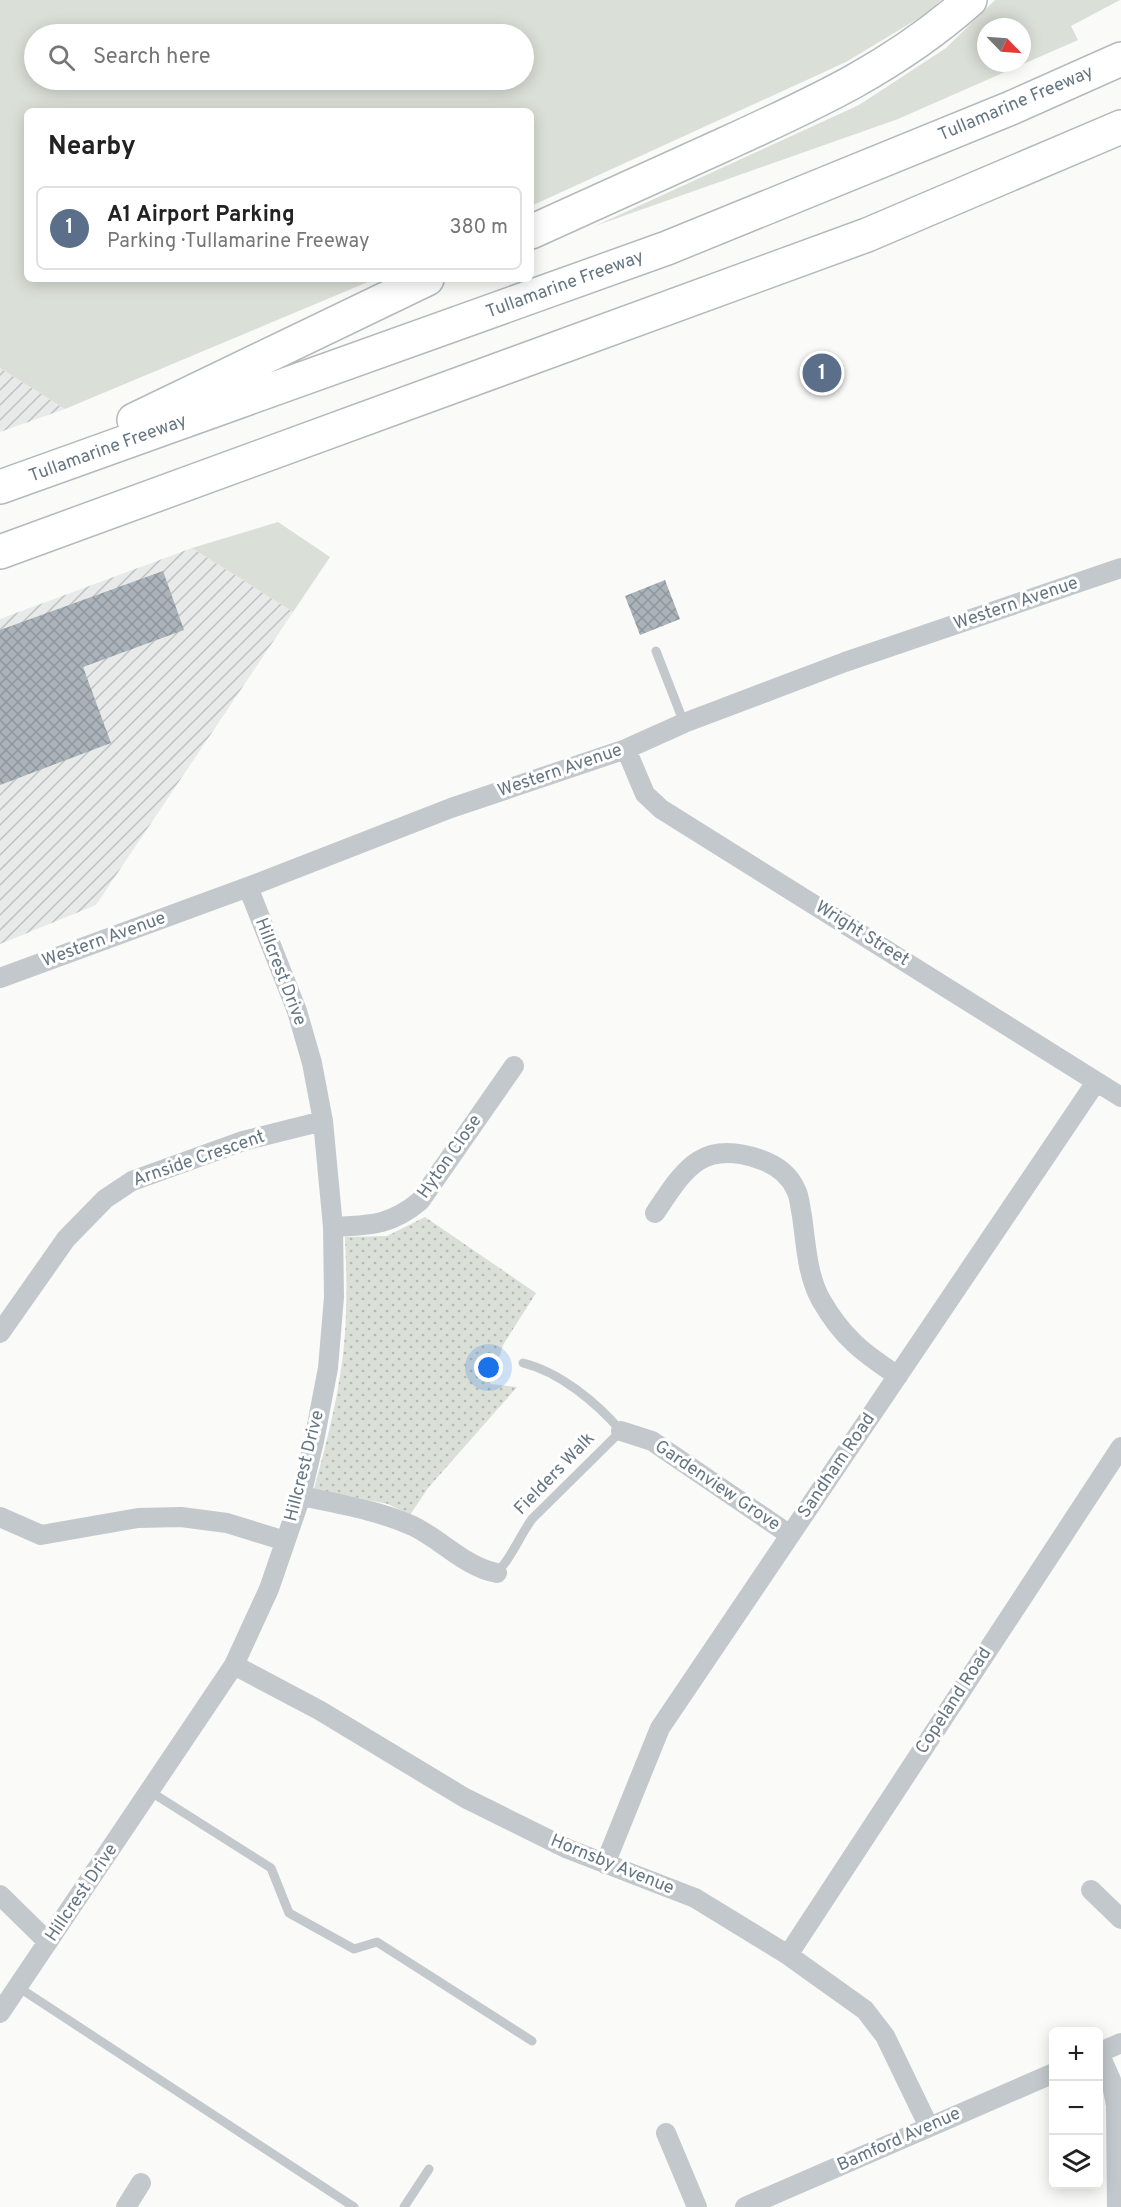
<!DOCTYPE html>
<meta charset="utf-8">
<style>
:root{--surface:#fff;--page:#f2f2f2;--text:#222;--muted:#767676;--line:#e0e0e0;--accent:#e4572e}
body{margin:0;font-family:Overpass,sans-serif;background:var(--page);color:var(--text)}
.controls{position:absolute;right:18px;bottom:18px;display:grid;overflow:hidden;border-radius:9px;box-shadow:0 3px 15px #0003}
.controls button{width:54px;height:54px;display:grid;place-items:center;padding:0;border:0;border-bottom:2px solid var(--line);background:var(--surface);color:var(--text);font:30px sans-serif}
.compass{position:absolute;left:977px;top:18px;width:54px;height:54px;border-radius:50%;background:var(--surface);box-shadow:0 3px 15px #0003;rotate:115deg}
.you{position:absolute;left:489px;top:1368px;width:21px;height:21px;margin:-15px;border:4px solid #fff;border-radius:50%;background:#1a73e8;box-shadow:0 0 0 9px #1a73e833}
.badge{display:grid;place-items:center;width:39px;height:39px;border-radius:50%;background:var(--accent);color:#fff;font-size:20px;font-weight:700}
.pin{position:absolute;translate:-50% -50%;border:3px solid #fff;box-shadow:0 2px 6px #0006}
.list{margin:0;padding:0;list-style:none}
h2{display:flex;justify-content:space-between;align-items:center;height:78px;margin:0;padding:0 24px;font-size:26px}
h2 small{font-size:20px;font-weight:400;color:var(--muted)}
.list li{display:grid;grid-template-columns:39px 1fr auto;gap:18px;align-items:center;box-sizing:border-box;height:84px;margin:0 12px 12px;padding:0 12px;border:2px solid var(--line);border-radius:9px}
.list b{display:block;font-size:22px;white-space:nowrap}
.list p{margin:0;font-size:20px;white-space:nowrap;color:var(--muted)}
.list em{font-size:20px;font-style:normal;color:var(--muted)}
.icon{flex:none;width:33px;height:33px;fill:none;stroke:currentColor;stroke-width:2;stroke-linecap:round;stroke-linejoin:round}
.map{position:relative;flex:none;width:1121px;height:2207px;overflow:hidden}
.search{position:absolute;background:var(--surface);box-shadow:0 3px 15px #0003;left:24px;top:24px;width:510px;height:66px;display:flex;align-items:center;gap:15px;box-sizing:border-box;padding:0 21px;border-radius:33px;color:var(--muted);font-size:22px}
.panel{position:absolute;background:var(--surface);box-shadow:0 3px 15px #0003;left:24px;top:108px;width:510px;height:174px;border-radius:9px}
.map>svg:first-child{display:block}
.industrial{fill:url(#industrial-furrows)}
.green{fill:#dadfd7;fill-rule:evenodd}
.park{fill:url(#park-dots)}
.building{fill:url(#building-cross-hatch)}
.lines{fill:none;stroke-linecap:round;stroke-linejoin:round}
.highway-casing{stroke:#b4b9bd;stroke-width:36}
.lane{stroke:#c3c8cc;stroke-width:9}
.street{stroke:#c3c8cc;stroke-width:20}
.highway{stroke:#fff;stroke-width:33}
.labels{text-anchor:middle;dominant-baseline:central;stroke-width:6;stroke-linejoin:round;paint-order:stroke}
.street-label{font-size:18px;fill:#657683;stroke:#fff}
</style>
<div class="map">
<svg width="1121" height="2207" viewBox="0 0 1121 2207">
<defs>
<pattern id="industrial-furrows" width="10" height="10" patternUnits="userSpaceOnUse" patternTransform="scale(1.5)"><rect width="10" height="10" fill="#e8e9e9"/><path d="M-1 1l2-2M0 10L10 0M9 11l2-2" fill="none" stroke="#c0c1c2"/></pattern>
<pattern id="park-dots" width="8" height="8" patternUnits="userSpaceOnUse" patternTransform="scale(1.5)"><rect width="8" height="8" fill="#dadfd7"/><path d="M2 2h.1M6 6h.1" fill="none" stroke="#b4b9b4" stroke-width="1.8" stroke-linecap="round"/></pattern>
<pattern id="building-cross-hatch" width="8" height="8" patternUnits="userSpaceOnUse" patternTransform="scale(1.5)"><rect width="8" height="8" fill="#aab3b9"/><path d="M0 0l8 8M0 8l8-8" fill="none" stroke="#8e969c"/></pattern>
</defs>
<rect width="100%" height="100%" fill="#fafaf8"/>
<path class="industrial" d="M0 368 65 409 0 432Z
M192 548 293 612 96 905 0 944V619Z"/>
<path class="green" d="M0 0H941L929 12 846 62 531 206V111H27V279H375L65 409 0 368ZM524 34V80H34V34Z
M995 0H1120L1071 26 1078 40 898 119 595 226 859 105 946 48ZM986 27H1022V63H986Z
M278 522 330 557 293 612 192 548Z"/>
<path class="park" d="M425 1217 536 1293 503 1345 490 1384 517 1387 428 1488 410 1515 388 1504 314 1489C330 1431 345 1371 346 1311 347 1286 346 1261 345 1237L387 1236Z"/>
<path class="building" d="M163 571 184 630 83 667 111 743 0 785V630Z
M665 580 680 619 640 635 625 596Z"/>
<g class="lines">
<defs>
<path id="highway" d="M531 232C595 203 659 174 723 145 815 103 893 68 970 0
M134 420 427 279
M0 487 667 248 1011 108 1121 59
M0 552 867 235 1121 127"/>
</defs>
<use href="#highway" class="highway-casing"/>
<path class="lane" d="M656 651 684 723
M497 1573C512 1557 519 1537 532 1519L621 1431C597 1403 560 1372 523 1363
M151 1792 271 1868 289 1913 354 1949 377 1942 532 2041
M18 1987 354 2207
M404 2207 429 2169"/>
<path class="street" d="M626 749 645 794 661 809 1121 1097
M0 978 248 887 451 808 626 749 684 723 845 662 1121 568
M655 1213C684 1170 701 1139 759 1159 774 1164 789 1174 796 1190 800 1197 800 1208 802 1216 806 1244 807 1275 821 1300 842 1337 863 1353 898 1376
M333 1227C370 1225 390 1226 420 1201L514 1066
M0 1333 66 1239 105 1199 132 1181 243 1141 323 1121
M621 1431 652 1441 790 1535
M301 1496C339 1504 377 1510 413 1526 442 1540 465 1567 497 1573
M0 1517 41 1535 138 1518 181 1517 227 1523 285 1541
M234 1665 319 1710 465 1798 568 1849 695 1898 788 1955 865 2010 885 2036 929 2127
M605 1864 660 1728 1096 1082
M1091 1890 1121 1919
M0 1895 48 1942
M788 1955 1121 1447
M0 2013 234 1665 269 1589 301 1496 314 1441 328 1368 334 1297 333 1227 323 1121 312 1063 297 1011 248 887
M1098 2053 1121 2043
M1099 2053 1111 2080 1116 2105 1117 2207
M666 2133 697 2207
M126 2207 141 2183
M745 2207 1054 2073"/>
<use href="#highway" class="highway"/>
</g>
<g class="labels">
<g class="street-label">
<text transform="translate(1016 104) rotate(-23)">Tullamarine Freeway</text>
<text transform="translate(565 285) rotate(-20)">Tullamarine Freeway</text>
<text transform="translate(108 449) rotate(-20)">Tullamarine Freeway</text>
<text transform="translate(1016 604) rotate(-19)">Western Avenue</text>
<text transform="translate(560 771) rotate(-19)">Western Avenue</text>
<text transform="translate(862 934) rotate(32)">Wright Street</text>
<text transform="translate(104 940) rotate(-20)">Western Avenue</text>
<text transform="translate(280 972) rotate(69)">Hillcrest Drive</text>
<text transform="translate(450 1157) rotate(-55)">Hyton Close</text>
<text transform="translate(199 1159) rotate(-19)">Arnside Crescent</text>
<text transform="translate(305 1466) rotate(-76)">Hillcrest Drive</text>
<text transform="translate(837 1466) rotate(-56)">Sandham Road</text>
<text transform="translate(555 1474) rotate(-46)">Fielders Walk</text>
<text transform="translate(717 1486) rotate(34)">Gardenview Grove</text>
<text transform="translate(954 1701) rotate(-57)">Copeland Road</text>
<text transform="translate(612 1865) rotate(22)">Hornsby Avenue</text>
<text transform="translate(82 1893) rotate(-56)">Hillcrest Drive</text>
<text transform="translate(899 2140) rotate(-24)">Bamford Avenue</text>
</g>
</g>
</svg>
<div class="controls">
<button>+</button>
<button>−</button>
<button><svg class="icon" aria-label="layers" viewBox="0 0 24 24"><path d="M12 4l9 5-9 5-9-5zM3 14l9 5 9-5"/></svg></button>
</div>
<svg class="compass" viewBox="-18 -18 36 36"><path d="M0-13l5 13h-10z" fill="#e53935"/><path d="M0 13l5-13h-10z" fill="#767676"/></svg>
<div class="you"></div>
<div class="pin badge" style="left:822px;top:373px;background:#5c6f8a">1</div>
<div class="search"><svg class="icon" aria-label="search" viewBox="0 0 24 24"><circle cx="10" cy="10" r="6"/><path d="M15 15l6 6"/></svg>Search here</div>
<section class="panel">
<h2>Nearby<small></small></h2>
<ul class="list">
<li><span class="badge" style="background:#5c6f8a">1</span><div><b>A1 Airport Parking</b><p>Parking · Tullamarine Freeway</p></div><em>380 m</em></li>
</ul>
</section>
</div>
